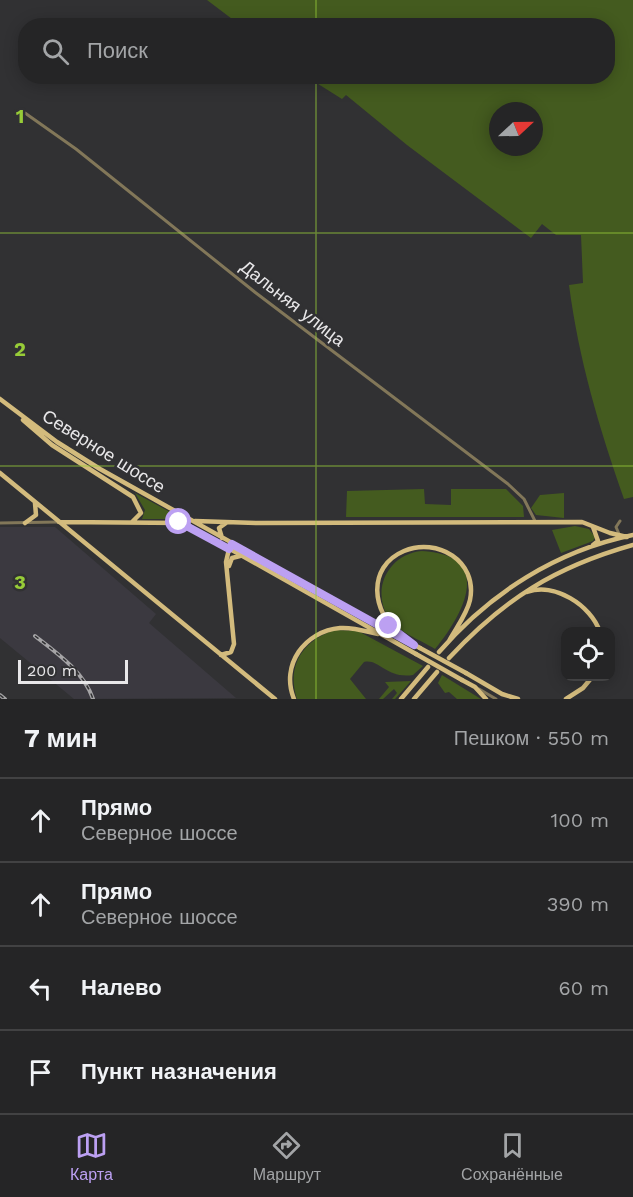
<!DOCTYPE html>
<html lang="ru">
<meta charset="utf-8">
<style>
:root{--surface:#252526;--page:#2d2d2e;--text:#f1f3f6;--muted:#a3a5a7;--line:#424243;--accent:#bca0f2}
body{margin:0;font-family:"Work Sans",sans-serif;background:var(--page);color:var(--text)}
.controls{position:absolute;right:18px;bottom:18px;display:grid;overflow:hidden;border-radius:12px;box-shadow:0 3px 15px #0003}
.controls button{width:54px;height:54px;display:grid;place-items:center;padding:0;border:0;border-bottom:2px solid var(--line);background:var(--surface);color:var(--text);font:30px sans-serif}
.compass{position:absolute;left:489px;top:102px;width:54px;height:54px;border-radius:50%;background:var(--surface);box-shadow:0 3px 15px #0003;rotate:68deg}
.scale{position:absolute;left:18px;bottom:15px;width:110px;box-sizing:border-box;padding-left:6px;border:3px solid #e8e7e9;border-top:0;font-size:16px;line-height:21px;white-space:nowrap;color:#e8e7e9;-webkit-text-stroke:4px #313133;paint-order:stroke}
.stop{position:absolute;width:18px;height:18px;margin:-14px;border:4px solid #bca0f2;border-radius:50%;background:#fff}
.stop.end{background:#bca0f2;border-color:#fff;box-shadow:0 2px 6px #0008}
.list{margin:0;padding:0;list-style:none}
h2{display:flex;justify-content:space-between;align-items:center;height:78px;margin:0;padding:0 24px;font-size:26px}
h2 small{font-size:20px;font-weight:400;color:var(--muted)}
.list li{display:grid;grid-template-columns:39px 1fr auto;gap:18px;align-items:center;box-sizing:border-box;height:84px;padding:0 24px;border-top:2px solid var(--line)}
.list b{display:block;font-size:22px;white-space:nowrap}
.list p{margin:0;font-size:20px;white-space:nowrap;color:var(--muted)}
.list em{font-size:20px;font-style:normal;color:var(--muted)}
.icon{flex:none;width:33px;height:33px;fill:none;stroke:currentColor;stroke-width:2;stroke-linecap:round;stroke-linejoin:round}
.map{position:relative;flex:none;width:633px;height:699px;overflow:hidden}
.search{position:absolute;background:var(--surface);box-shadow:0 3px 15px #0003;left:18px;right:18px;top:18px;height:66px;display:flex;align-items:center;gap:15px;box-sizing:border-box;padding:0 21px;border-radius:24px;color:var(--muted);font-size:22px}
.sheet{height:414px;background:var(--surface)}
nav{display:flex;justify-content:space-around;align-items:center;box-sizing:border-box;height:84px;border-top:2px solid var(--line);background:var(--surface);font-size:16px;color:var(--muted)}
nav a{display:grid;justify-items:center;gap:3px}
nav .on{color:var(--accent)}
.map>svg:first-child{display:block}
.built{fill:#3b3940}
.green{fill:#445b1f;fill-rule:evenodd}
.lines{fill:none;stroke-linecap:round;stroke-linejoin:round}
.street{stroke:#827759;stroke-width:3}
.primary{stroke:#d3bb7d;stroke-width:4.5}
.rail-casing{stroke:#a5a4a6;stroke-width:4}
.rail{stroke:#313133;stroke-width:1.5;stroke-dasharray:4.5;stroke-linecap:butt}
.primary-bridge{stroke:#d3bb7d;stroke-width:4.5}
.route{stroke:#bca0f2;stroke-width:8}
.grid{fill:none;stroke:#97cc38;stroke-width:1.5;stroke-opacity:0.55}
.labels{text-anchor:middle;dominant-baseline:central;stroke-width:5;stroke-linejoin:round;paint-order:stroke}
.street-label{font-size:18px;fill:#e8e7e9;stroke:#313133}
.grid-label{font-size:20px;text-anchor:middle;font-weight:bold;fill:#97cc38;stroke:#313133;stroke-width:5;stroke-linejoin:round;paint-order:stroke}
</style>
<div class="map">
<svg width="633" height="699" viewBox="0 0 633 699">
<rect width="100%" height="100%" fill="#313133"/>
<path class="built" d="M0 527H55L156 614 149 623 236 698 74 699 0 638Z"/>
<path class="green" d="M207 0H633V497L624 499C599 427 579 361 569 285L583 283 581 235H556L542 224 531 238 407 145 346 95 342 99 307 77 608 76V26L240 25ZM498 111H534V147H498Z
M424 489 425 504 451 505V489H506L523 506 524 517H346L347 491Z
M135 493 183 519H142L145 510Z
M564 493V518L536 515 531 508 540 495Z
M575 526 589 529 595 537 593 541 561 553 552 530Z
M422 551C495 555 464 614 435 649 421 640 397 632 388 617 371 588 389 554 422 551Z
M335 630 358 631 423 666 413 675C386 679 379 658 364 662L350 679 366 699H297C286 666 303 640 335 630Z
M442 675 481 699H457L449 692 445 693 438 683Z
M411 681 395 699H392L397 693 394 689 383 699H379L389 687 385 682Z"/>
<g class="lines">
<path class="street" d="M25 113 76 149 256 293 508 484 524 499 535 521
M0 523 57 522
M619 534 616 527 620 521
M479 689 496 699"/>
<path class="primary" d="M0 399 57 442 100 469 420 648
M23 420 52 445 133 497 141 513 133 521
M0 473 275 699
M195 521 257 523 582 522 610 533 627 537
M59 522 184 523 416 654
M25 523 36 515 35 503
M593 527 598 541 593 545
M222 538 219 528 226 523
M229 566 232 558 240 556
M527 592C554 582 591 605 600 632
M400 634C372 613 366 567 404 551 437 537 478 561 470 600 467 614 456 628 449 641
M439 652C490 593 556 551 633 535
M221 655 231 652 234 644 226 562 229 549
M449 658C504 599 555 567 633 545
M466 673 502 694 518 699
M462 680 475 687 486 699
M294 699C280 665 305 631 340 628 353 627 365 631 378 634
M401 699 428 667
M414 699 437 672
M566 699 583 688 593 676"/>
<defs>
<path id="rail" d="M35 636C57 653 84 672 93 699
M0 695 5 699"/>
</defs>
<use href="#rail" class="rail-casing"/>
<use href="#rail" class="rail"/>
<path class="primary-bridge" d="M420 648 466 673
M416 654 462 680"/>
</g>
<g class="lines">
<path class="route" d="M179 522 229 549 232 544 414 645 389 626"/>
</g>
<path class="grid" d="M316 0V26M316 76V699M0 233H633M0 466H633"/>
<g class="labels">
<g class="street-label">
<text transform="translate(293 303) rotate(38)">Дальняя улица</text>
<text transform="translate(104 451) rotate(32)">Северное шоссе</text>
</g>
</g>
<g class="grid-label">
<text x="20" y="123">1</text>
<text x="20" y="356">2</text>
<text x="20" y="589">3</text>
</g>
</svg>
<div class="controls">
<button><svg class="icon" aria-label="locate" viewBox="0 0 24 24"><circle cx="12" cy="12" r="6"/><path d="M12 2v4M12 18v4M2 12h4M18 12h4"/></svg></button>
</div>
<svg class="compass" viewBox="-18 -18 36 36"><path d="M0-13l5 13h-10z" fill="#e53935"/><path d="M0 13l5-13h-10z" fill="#a3a5a7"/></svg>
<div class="scale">200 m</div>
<div class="stop" style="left:179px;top:522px"></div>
<div class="stop end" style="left:389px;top:626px"></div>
<div class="search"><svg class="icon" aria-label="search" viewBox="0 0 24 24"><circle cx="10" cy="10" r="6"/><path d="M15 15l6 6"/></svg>Поиск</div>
</div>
<section class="sheet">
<h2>7 мин<small>Пешком · 550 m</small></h2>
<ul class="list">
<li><svg class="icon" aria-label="ahead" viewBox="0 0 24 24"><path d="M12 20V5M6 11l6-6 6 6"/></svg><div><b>Прямо</b><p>Северное шоссе</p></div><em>100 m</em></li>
<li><svg class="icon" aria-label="ahead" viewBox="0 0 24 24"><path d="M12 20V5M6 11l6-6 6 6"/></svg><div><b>Прямо</b><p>Северное шоссе</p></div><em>390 m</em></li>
<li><svg class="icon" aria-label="left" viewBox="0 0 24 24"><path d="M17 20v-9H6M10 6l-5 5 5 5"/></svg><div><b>Налево</b></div><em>60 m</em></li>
<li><svg class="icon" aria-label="arrive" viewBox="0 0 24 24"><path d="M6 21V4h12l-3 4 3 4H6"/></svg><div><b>Пункт назначения</b></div></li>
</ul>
</section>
<nav>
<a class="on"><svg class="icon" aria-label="map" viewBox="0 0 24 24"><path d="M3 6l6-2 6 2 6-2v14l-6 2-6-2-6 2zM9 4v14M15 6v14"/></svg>Карта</a>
<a><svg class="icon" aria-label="directions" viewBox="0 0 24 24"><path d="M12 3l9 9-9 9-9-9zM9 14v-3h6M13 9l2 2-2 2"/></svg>Маршрут</a>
<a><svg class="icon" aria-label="saved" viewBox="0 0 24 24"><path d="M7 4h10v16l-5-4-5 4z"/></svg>Сохранённые</a>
</nav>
